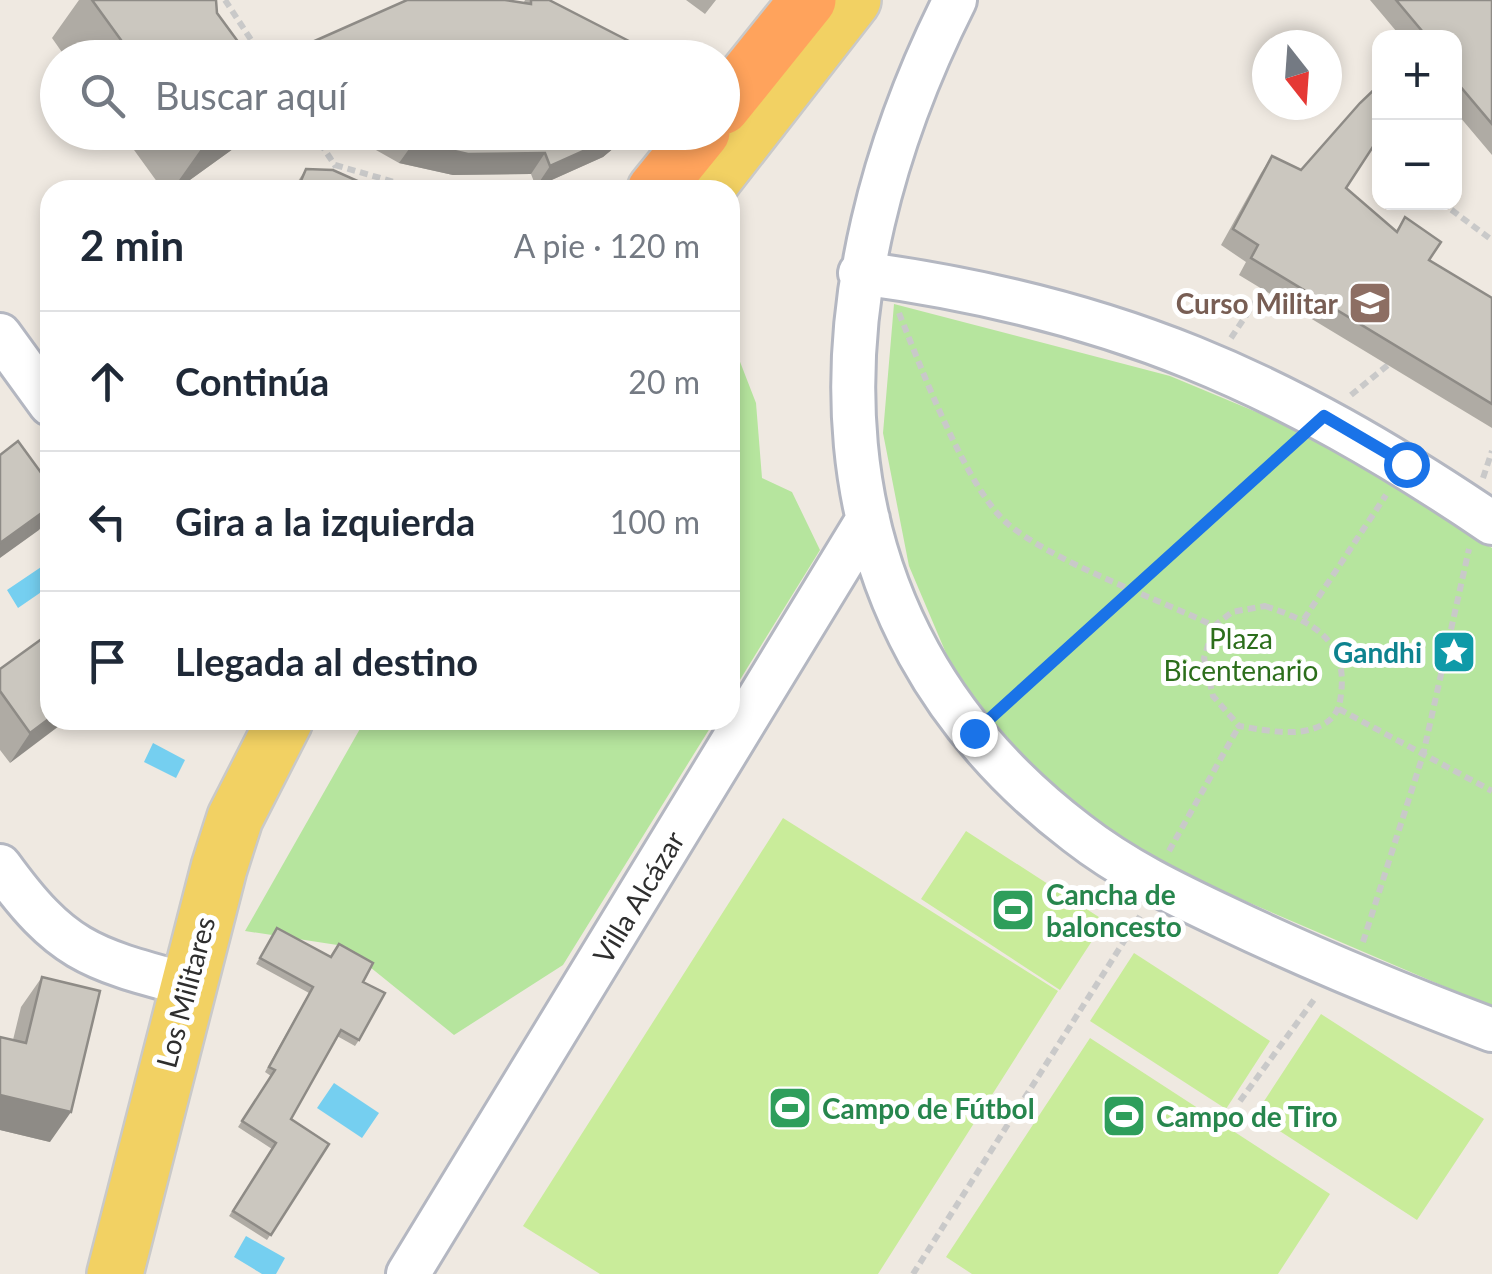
<!DOCTYPE html>
<html lang="es">
<meta charset="utf-8">
<style>
:root{--surface:#fff;--page:#f2f2f3;--text:#1f2937;--muted:#747a83;--line:#e0e1e3}
body{margin:0;font-family:Lato,sans-serif;background:var(--page);color:var(--text)}
.controls{position:absolute;right:30px;top:30px;display:grid;overflow:hidden;border-radius:20px;box-shadow:0 5px 15px #0003}
.controls button{width:90px;height:90px;display:grid;place-items:center;padding:0;border:0;border-bottom:2px solid var(--line);background:var(--surface);color:var(--text);font:50px sans-serif}
.compass{position:absolute;left:1252px;top:30px;width:90px;height:90px;border-radius:50%;background:var(--surface);box-shadow:0 5px 15px #0003;rotate:163deg}
.stop{position:absolute;width:30px;height:30px;margin:-22px;border:8px solid #1a73e8;border-radius:50%;background:#fff}
.stop.end{background:#1a73e8;border-color:#fff;box-shadow:0 2px 10px #0008}
.list{margin:0;padding:0;list-style:none}
h2{display:flex;justify-content:space-between;align-items:center;height:130px;margin:0;padding:0 40px;font-size:42px}
h2 small{font-size:32px;font-weight:400;color:var(--muted)}
.list li{display:grid;grid-template-columns:65px 1fr auto;gap:30px;align-items:center;box-sizing:border-box;height:140px;padding:0 40px;border-top:2px solid var(--line)}
.list b{display:block;font-size:38px;white-space:nowrap}
.list em{font-size:32px;font-style:normal;color:var(--muted)}
.icon{flex:none;width:55px;height:55px;fill:none;stroke:currentColor;stroke-width:2;stroke-linecap:round;stroke-linejoin:round}
.map{position:relative;flex:none;width:1492px;height:1274px;overflow:hidden}
.search{position:absolute;background:var(--surface);box-shadow:0 5px 15px #0003;left:40px;top:40px;width:700px;height:110px;display:flex;align-items:center;gap:25px;box-sizing:border-box;padding:0 35px;border-radius:55px;color:var(--muted);font-size:38px}
.panel{position:absolute;background:var(--surface);box-shadow:0 5px 15px #0003;left:40px;top:180px;width:700px;height:550px;border-radius:30px}
.map>svg:first-child{display:block}
.green{fill:#b6e59e}
.pitch{fill:#c9ec9a}
.water{fill:#75cff0}
.lines{fill:none;stroke-linecap:round;stroke-linejoin:round}
.minor-casing{stroke:#b4b7c1;stroke-width:48}
.major-casing{stroke:#c9c9c9;stroke-width:60}
.highway-casing{stroke:#c9c9c9;stroke-width:60}
.path{stroke:#c9c9c9;stroke-width:6;stroke-dasharray:8 5;stroke-linecap:butt}
.minor{stroke:#fff;stroke-width:42}
.major{stroke:#f2d163;stroke-width:55}
.highway{stroke:#ffa35c;stroke-width:55}
.wall{fill:#afaba4}
.shaded-wall{fill:#8e8b86}
.building{fill:#cbc7bf;stroke:#8e8b86;stroke-width:2.5}
.route{stroke:#1a73e8;stroke-width:12}
.labels{text-anchor:middle;dominant-baseline:central;stroke-width:10;stroke-linejoin:round;paint-order:stroke}
.education-label{font-size:28px;font-weight:bold;fill:#785e54;stroke:#fff;text-anchor:end}
.park-label{font-size:28px;fill:#2c6e1b;stroke:#fff}
.culture-label{font-size:28px;font-weight:bold;fill:#0d838f;stroke:#fff;text-anchor:end}
.leisure-label{font-size:28px;font-weight:bold;fill:#27864d;stroke:#fff;text-anchor:start}
.street-label{font-size:28px;fill:#2e2e2e;stroke:#fff}
</style>
<div class="map">
<svg width="1492" height="1274" viewBox="0 0 1492 1274">
<rect width="100%" height="100%" fill="#efe9e1"/>
<path class="green" d="M894 304 1170 376 1316 437 1492 548V1007L1145 858 1045 795 954 672 909 566 883 433Z
M730 336 756 403 762 478 792 492 820 550 730 696Z
M365 720H715L563 965 454 1035 344 946 245 931Z"/>
<path class="pitch" d="M783 818 1058 991 878 1274H600L523 1226Z
M966 831 1105 921 1060 990 921 899Z
M1134 953 1270 1041 1226 1109 1090 1021Z
M1321 1014 1484 1119 1417 1220 1255 1115Z
M1090 1038 1330 1194 1278 1274H972L946 1257Z"/>
<path class="water" d="M50 561V586L18 608 7 590Z
M153 743 185 760 176 778 144 762Z
M334 1083 379 1113 362 1138 317 1108Z
M246 1236 285 1258 276 1274H262L234 1257Z"/>
<g class="lines">
<defs>
<path id="minor" d="M955 0C809 290 796 619 1077 833 1123 869 1175 894 1228 919 1314 960 1402 996 1492 1030
M860 273C1113 307 1282 381 1492 523
M0 335 50 404
M0 866C61 950 88 958 185 984
M408 1274 868 519"/>
<path id="major" d="M705 190 853 0
M115 1274 219 868 235 818 285 720"/>
<path id="highway" d="M722 107 808 0
M655 190 702 132"/>
</defs>
<use href="#minor" class="minor-casing"/>
<use href="#major" class="major-casing"/>
<use href="#highway" class="highway-casing"/>
<path class="path" d="M225 0 263 58
M313 132 336 167
M1378 147 1380 148
M335 165 422 190
M573 190 617 183
M1441 202 1492 240
M899 313C920 365 967 490 1008 524 1055 563 1156 598 1214 626
M1231 338 1263 290
M1351 395 1388 365
M1483 478 1492 451
M1265 606C1311 621 1348 639 1341 694 1340 707 1335 719 1322 725 1297 738 1265 730 1239 726L1213 696 1204 658 1214 626 1232 612Z
M1304 619 1386 495
M1001 709 1296 442
M1339 709 1492 791
M1169 851 1239 726
M1363 942 1423 755 1469 549
M1240 1101 1316 997
M913 1274 1140 916"/>
<use href="#minor" class="minor"/>
<use href="#major" class="major"/>
<use href="#highway" class="highway"/>
</g>
<path class="wall" d="M79 0H216L217 13 250 58H66L52 38Z
M525 0H549L662 58H300L310 43 524 2Z
M686 0H716L705 14Z
M1370 0H1492V155L1454 110V38H1402Z
M121 132H249L244 141 176 190H163Z
M344 132H633L603 157 536 187 531 174 453 175 399 163Z
M1272 156 1301 170 1346 188 1396 231 1405 217 1429 260 1492 298V428L1239 275 1246 262 1221 245 1261 173Z
M306 169 368 190H292Z
M0 669 50 720 10 763 0 750Z
M277 928 363 982 359 1040 355 1046 337 1036 291 1119 329 1144 267 1240 229 1216 272 1149 238 1127 271 1076 265 1072 309 993 256 964Z
M42 977 50 1142 0 1130V1037L13 1040 21 1007Z"/>
<path class="shaded-wall" d="M223 132H249L244 141 176 190H172L201 149Z
M622 132H633L603 157 536 187 550 166Z
M414 142 545 153 531 174 453 175 399 163Z
M50 507V515L39 530 0 558V543Z
M50 718V720H67L10 763 30 733Z
M0 1095 71 1112 50 1142 0 1130Z"/>
<path class="building" d="M92 0H216L217 13 250 58H134Z
M407 0H505L531 4V0H549L662 58H305L310 43Z
M1396 0H1492V124L1454 79V38H1428Z
M1380 84V136L1346 188 1397 232 1405 217 1441 242 1429 260 1492 298V404L1251 258 1258 245 1233 229 1272 156 1301 170 1360 103Z
M189 132H223L201 149Z
M396 132H622L617 136 550 166 545 153 468 154 414 142Z
M306 169 333 170 360 182 368 190H297Z
M18 441 50 485V507L0 543V455Z
M50 633V718L30 733 0 691V669Z
M277 928 331 957 339 944 373 963 363 982 385 993 359 1040 341 1030 291 1119 329 1144 271 1235 233 1211 276 1143 242 1121 275 1070 269 1067 313 987 260 958Z
M42 977 100 991 71 1112 0 1095V1037L26 1043Z"/>
<g class="lines">
<path class="route" d="M974 733 1324 416 1406 464"/>
</g>
<defs>
<symbol id="university-square" viewBox="-11 -11 22 22"><rect x="-9" y="-9" width="18" height="18" rx="4" fill="#8d6e63" stroke="#fff"/><path d="M0-5L7-2L0 1L-7-2ZM-4 1L0 2.5L4 1V4Q0 6-4 4Z" fill="#fff"/></symbol>
<symbol id="sight-square" viewBox="-11 -11 22 22"><rect x="-9" y="-9" width="18" height="18" rx="4" fill="#0f9aa8" stroke="#fff"/><path d="M0-6L1.8-2.2L6-1.7L2.9 1.2L3.7 5.4L0 3.3L-3.7 5.4L-2.9 1.2L-6-1.7L-1.8-2.2Z" fill="#fff"/></symbol>
<symbol id="stadium-square" viewBox="-11 -11 22 22"><rect x="-9" y="-9" width="18" height="18" rx="4" fill="#2e9e5b" stroke="#fff"/><path d="M0-5a6.5 5 0 1 0 0 10a6.5 5 0 1 0 0-10ZM-3.5-1.8h7v3.6h-7Z" fill="#fff"/></symbol>
</defs>
<g fill-rule="evenodd">
<use href="#university-square" x="1345" y="278" width="50" height="50"/>
<use href="#sight-square" x="1429" y="627" width="50" height="50"/>
<use href="#stadium-square" x="988" y="885" width="50" height="50"/>
<use href="#stadium-square" x="765" y="1083" width="50" height="50"/>
<use href="#stadium-square" x="1099" y="1091" width="50" height="50"/>
</g>
<g class="labels">
<g class="education-label">
<text x="1338" y="303">Curso Militar</text>
</g>
<g class="park-label">
<text x="1241" y="638">Plaza<tspan x="1241" dy="32">Bicentenario</tspan></text>
</g>
<g class="culture-label">
<text x="1422" y="652">Gandhi</text>
</g>
<g class="leisure-label">
<text x="1046" y="894">Cancha de<tspan x="1046" dy="32">baloncesto</tspan></text>
<text x="822" y="1108">Campo de Fútbol</text>
<text x="1156" y="1116">Campo de Tiro</text>
</g>
<g class="street-label">
<text transform="translate(638 897) rotate(-59)">Villa Alcázar</text>
<text transform="translate(185 992) rotate(-75)">Los Militares</text>
</g>
</g>
</svg>
<div class="controls">
<button>+</button>
<button>−</button>
</div>
<svg class="compass" viewBox="-18 -18 36 36"><path d="M0-13l5 13h-10z" fill="#e53935"/><path d="M0 13l5-13h-10z" fill="#747a83"/></svg>
<div class="stop" style="left:1406px;top:464px"></div>
<div class="stop end" style="left:974px;top:733px"></div>
<div class="search"><svg class="icon" aria-label="search" viewBox="0 0 24 24"><circle cx="10" cy="10" r="6"/><path d="M15 15l6 6"/></svg>Buscar aquí</div>
<section class="panel">
<h2>2 min<small>A pie · 120 m</small></h2>
<ul class="list">
<li><svg class="icon" aria-label="ahead" viewBox="0 0 24 24"><path d="M12 20V5M6 11l6-6 6 6"/></svg><div><b>Continúa</b></div><em>20 m</em></li>
<li><svg class="icon" aria-label="left" viewBox="0 0 24 24"><path d="M17 20v-9H6M10 6l-5 5 5 5"/></svg><div><b>Gira a la izquierda</b></div><em>100 m</em></li>
<li><svg class="icon" aria-label="arrive" viewBox="0 0 24 24"><path d="M6 21V4h12l-3 4 3 4H6"/></svg><div><b>Llegada al destino</b></div></li>
</ul>
</section>
</div>
